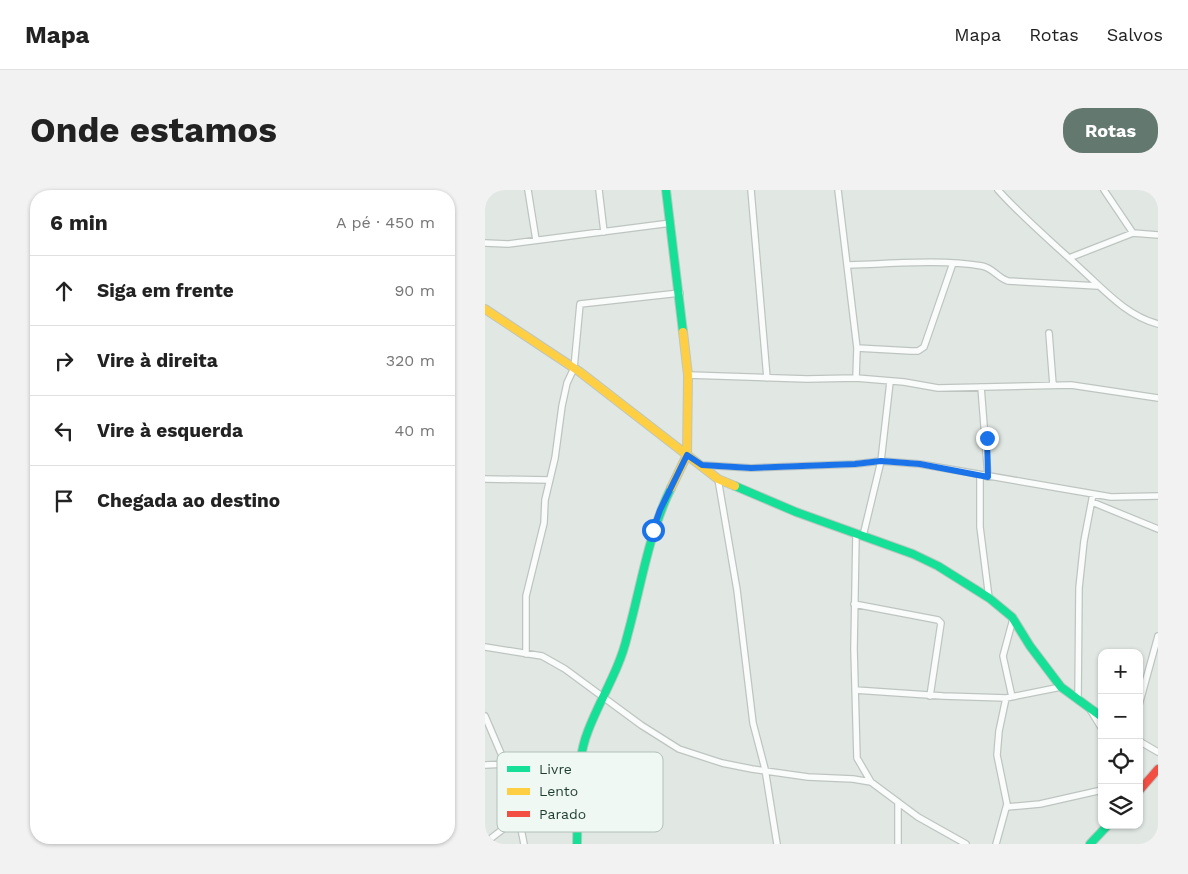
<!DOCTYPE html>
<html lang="pt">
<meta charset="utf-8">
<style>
:root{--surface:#fff;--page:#f2f2f2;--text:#222;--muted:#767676;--line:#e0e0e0;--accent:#63786f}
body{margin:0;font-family:"Work Sans",sans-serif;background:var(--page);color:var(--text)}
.controls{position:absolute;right:15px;bottom:15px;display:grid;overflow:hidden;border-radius:10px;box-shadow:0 1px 4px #0004}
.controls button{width:45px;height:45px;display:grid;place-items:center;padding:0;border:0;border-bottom:1px solid var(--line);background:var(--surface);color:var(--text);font:25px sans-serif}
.stop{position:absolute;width:15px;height:15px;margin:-11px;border:4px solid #1a73e8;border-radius:50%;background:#fff}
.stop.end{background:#1a73e8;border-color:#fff;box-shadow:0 1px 5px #0008}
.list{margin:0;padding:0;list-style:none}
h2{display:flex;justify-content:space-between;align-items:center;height:65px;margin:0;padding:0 20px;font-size:21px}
h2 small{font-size:16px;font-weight:400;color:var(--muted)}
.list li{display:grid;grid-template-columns:32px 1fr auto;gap:15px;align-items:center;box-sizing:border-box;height:70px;padding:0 20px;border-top:1px solid var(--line)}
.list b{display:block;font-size:19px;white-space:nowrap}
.list em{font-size:16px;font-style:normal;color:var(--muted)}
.icon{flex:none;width:28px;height:28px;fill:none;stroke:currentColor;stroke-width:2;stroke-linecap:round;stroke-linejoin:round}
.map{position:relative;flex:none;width:673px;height:654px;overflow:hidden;border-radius:20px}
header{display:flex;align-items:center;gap:30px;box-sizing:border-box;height:70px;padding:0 25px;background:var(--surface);border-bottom:1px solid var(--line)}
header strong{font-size:24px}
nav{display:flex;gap:28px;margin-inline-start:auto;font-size:18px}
.intro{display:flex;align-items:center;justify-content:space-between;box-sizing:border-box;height:120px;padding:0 30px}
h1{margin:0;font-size:35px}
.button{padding:12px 22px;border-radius:20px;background:var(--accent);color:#fff;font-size:18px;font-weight:700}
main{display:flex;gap:30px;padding:0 30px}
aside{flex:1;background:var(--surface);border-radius:20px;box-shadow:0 1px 4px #0004}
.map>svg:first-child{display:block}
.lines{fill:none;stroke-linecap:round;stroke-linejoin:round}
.street-casing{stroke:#bec5c1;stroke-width:8}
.fast-casing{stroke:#bdc6c1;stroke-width:10}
.slow-casing{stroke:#bdc6c1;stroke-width:10}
.jam-casing{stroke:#bdc6c1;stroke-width:10}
.street{stroke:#fafcfb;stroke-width:5.5}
.fast{stroke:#16e098;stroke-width:8}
.slow{stroke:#ffcf43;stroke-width:8}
.jam{stroke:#f24e42;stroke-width:8}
.route{stroke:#1a73e8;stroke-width:6}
.key{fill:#eff8f2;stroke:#b1c0b8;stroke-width:1}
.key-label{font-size:14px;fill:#1f3c30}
</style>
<header>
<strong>Mapa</strong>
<nav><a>Mapa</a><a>Rotas</a><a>Salvos</a></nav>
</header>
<div class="intro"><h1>Onde estamos</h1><a class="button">Rotas</a></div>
<main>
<aside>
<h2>6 min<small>A pé · 450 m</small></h2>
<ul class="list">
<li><svg class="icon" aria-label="ahead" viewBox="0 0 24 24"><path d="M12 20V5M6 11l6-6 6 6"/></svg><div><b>Siga em frente</b></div><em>90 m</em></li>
<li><svg class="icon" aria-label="right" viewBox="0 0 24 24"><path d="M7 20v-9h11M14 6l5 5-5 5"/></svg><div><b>Vire à direita</b></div><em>320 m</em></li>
<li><svg class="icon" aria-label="left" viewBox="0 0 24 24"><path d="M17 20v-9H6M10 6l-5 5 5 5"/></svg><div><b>Vire à esquerda</b></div><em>40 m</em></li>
<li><svg class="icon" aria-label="arrive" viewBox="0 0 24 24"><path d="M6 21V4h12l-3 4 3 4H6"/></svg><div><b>Chegada ao destino</b></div></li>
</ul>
</aside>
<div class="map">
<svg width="673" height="654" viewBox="0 0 673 654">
<rect width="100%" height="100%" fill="#e1e8e4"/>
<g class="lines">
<defs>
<path id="street" d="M43 0 51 50
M114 0 119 42
M266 0 282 188
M353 0 372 158 371 188
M513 0C539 29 568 53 596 79 619 100 642 126 673 134
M619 0 648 43
M0 53 23 54 186 33
M584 68 648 43 673 45
M364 75C407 74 454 69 497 76 508 78 513 88 523 91L613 96
M564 143 568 195
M372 158 426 161H433L439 157 468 73
M203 185 322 189 371 188 419 192 453 198 586 195 673 208
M496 197 503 287
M217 275 266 278 370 274 396 271 435 274 626 307 673 306
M495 286V337L504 408
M0 289 64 290
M233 289 252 400 268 533 280 579 292 654
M607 312 673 339
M371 344 369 459 372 568 386 592
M378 346 396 271 405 192
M369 414 453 430 456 433 445 506
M0 457 57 466 80 479 156 535 194 559 237 573 267 579 323 587 368 589 386 592 433 627 481 654
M41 464V406L59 333 60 310 70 268 77 216 82 193 89 178 95 114 195 103
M370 500 458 506 521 508 576 497
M527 507 518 466 528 429
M593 510 594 398 599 351 608 304
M654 515 673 446
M606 521 617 539
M0 526 26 587 39 654
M654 551 673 562
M0 575 22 574
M93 599 173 620
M413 612V654
M522 617 555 614 617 600
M0 653 18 639 32 620 95 576
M511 654 522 614 512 565 514 541 521 508"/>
<path id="fast" d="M181 0 198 142
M250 296 311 322 428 364 453 376 504 408 527 427 545 456 576 497 617 527
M92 654C93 620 90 573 103 541 115 509 134 481 142 447 156 397 163 345 186 298
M605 654 623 635"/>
<path id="slow" d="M0 119 95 182 233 289 250 296
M186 298 202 265 203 185 198 142"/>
<path id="jam" d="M654 601 673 579"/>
</defs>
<use href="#street" class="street-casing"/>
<use href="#fast" class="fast-casing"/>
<use href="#slow" class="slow-casing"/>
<use href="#jam" class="jam-casing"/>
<use href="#street" class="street"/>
<use href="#fast" class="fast"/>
<use href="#slow" class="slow"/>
<use href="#jam" class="jam"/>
</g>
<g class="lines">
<path class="route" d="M168 340 175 320 202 265 217 275 266 278 370 274 396 271 435 274 503 287 502 248"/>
</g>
<rect x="12" y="562" width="166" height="80" rx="8" class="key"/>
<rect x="22" y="576" width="23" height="6" fill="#16e098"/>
<rect x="22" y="598" width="23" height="7" fill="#ffcf43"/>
<rect x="22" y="621" width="23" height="6" fill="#f24e42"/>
<g class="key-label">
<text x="54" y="584">Livre</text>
<text x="54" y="606">Lento</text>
<text x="54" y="629">Parado</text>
</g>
</svg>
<div class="controls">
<button>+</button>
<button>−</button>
<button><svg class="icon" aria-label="locate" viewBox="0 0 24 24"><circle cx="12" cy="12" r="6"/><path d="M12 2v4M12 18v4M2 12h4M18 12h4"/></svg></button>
<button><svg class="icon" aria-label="layers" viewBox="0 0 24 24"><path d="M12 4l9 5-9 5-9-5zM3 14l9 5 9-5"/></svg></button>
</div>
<div class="stop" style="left:168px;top:340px"></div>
<div class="stop end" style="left:502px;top:248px"></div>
</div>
</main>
